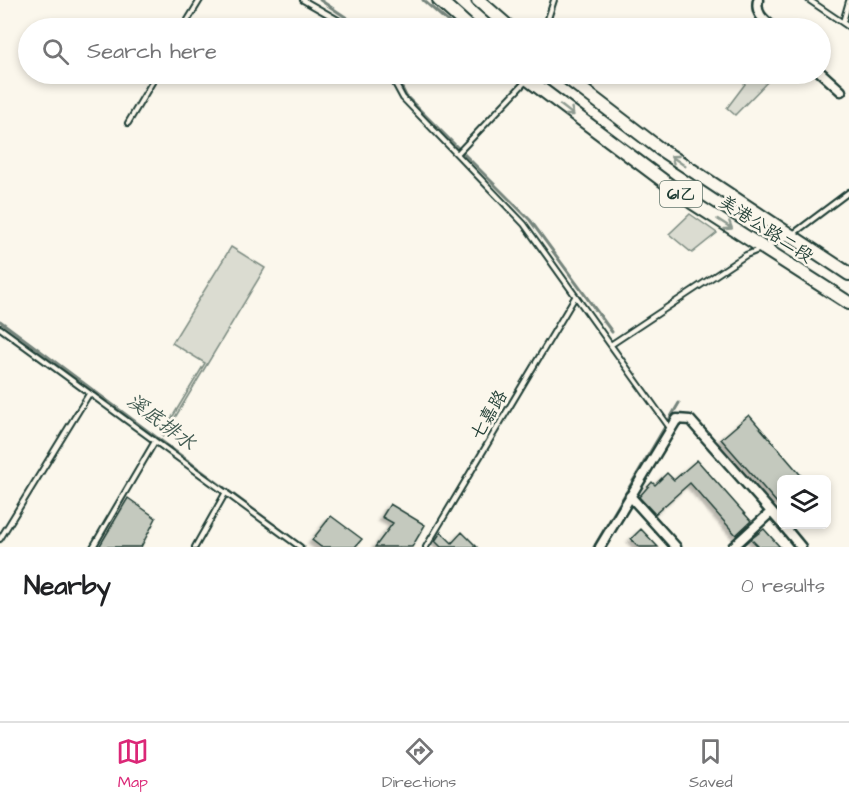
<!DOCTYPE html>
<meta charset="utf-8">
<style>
:root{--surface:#fff;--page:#f6f6f6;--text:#202124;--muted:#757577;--line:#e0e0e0;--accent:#db2777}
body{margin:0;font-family:"Architects Daughter","LXGW WenKai TC",sans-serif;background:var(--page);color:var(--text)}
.controls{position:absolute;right:18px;bottom:18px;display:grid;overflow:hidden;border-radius:9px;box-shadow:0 3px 9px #0003}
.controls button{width:54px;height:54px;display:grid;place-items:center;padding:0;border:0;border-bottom:2px solid var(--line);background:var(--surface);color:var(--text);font:30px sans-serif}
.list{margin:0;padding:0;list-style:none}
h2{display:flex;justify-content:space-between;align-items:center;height:78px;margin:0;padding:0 24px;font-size:26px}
h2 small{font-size:20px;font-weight:400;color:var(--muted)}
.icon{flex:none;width:33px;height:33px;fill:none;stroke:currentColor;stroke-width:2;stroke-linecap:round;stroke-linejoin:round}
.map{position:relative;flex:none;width:849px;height:547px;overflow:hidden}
.search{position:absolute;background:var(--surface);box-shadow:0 3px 9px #0003;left:18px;right:18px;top:18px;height:66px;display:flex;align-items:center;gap:15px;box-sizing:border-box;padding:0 21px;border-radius:33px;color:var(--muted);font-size:22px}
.sheet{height:174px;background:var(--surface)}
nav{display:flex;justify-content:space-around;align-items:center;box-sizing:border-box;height:84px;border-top:2px solid var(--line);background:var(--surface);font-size:16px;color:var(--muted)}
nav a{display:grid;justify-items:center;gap:3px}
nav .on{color:var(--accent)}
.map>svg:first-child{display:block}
.green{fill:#dbdcd1;stroke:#7d8c82;stroke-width:1.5}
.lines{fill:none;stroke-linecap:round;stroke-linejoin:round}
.stream{stroke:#74847b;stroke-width:3}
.building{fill:#c4c9be;stroke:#1f3d34;stroke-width:1.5;filter:url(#shadow)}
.lane-casing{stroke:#1f3d34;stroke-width:8}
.street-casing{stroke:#1f3d34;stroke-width:13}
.primary-casing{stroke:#1f3d34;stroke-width:16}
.lane{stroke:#fbf7ec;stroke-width:4}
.street{stroke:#fbf7ec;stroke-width:8}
.primary{stroke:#fbf7ec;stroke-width:12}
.oneway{stroke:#8d9a90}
.labels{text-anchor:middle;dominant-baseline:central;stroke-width:5;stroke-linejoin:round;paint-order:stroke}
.shield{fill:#fbf7ec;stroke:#61756b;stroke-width:1.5}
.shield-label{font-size:16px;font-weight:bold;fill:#1f3d34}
.street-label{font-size:18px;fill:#1f3d34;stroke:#fbf7ec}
.water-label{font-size:20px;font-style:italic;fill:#425b52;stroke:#fbf7ec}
</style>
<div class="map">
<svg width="849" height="547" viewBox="0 0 849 547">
<defs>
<filter id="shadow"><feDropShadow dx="-3.5" dy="3.5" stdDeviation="1.5" flood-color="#0004"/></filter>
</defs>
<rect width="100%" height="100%" fill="#fbf7ec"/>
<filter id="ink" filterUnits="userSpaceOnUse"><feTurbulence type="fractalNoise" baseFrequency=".0167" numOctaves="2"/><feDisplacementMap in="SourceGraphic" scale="12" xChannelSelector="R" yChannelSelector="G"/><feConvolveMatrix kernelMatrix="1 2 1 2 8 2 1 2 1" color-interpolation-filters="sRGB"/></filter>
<g filter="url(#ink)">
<path class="green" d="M733 74H775L735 115 727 108 745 84Z
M690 214 717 233 692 253 669 234Z
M231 247 265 268 164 436 162 434 205 363 172 343Z"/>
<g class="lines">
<path class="stream" d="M320 0 362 28
M423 0 455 28
M395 74 406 96 530 220 612 332
M0 321 304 547
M594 547 679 403"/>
</g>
<path class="building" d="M749 415 805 480H782V500L777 503 721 439Z
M697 460 751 521 736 535 690 483 655 514 639 497 652 482 655 485 667 473 674 480Z
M128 498 156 518 141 547H99Z
M390 504 425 525 412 547H375L393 523 382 517Z
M331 516 362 539 355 547H321L312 540Z
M641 529 658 547H639L631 539Z
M764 529 780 547H759L751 539Z
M441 532 452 543 462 532 477 547H441L435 541Z"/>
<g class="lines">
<defs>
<path id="lane" d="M303 0 352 28
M809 0 849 27
M843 22 849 1
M183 28 200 0
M545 28 554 0
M390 74 403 98 524 224 670 428
M128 123 157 74
M457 154 527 80
M767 246 789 237 849 192
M0 328 300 547
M612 344 746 255 761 249
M0 539 89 394
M93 547 154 443
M195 547 226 492
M426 547 575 297"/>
<path id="street" d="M758 0C755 14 764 20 774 28
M820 72 841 91
M630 496 676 547
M782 524 801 547
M600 547 677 419 690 420 782 524
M733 547 771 512"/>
<path id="primary" d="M439 0 470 28
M478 0 510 28
M521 74 693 203 849 303
M562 74 660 149 849 274"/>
</defs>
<use href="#lane" class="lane-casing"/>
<use href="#street" class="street-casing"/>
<use href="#primary" class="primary-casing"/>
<use href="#lane" class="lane"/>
<use href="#street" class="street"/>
<use href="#primary" class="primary"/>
</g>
<defs><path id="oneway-shaft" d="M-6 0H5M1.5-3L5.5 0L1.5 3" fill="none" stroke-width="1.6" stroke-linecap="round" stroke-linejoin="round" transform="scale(1.5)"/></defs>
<g class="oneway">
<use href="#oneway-shaft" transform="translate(567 110) rotate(38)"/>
<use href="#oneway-shaft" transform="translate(678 161) rotate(-145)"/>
<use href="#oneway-shaft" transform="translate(725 224) rotate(33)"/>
</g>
</g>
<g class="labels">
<rect class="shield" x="660" y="181" width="42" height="26" rx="4.5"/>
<g class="shield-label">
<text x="681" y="194">61乙</text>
</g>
<g class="street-label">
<text transform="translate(766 229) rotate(33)">美港公路二段</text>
<text transform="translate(489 415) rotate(-59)">七嘉路</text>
</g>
<g class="water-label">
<text transform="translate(161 422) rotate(37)">溪底排水</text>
</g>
</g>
</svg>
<div class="controls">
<button><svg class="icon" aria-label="layers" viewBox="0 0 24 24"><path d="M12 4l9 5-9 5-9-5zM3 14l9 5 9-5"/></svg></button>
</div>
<div class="search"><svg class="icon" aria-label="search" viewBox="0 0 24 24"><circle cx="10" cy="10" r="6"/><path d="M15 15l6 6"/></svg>Search here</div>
</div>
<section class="sheet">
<h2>Nearby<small>0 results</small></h2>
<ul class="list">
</ul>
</section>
<nav>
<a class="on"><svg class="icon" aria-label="map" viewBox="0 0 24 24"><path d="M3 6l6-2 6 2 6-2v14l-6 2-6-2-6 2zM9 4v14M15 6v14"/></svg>Map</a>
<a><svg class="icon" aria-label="directions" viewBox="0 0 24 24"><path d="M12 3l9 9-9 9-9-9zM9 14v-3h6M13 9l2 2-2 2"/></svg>Directions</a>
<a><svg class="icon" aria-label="saved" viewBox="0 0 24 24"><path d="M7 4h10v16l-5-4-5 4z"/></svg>Saved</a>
</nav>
